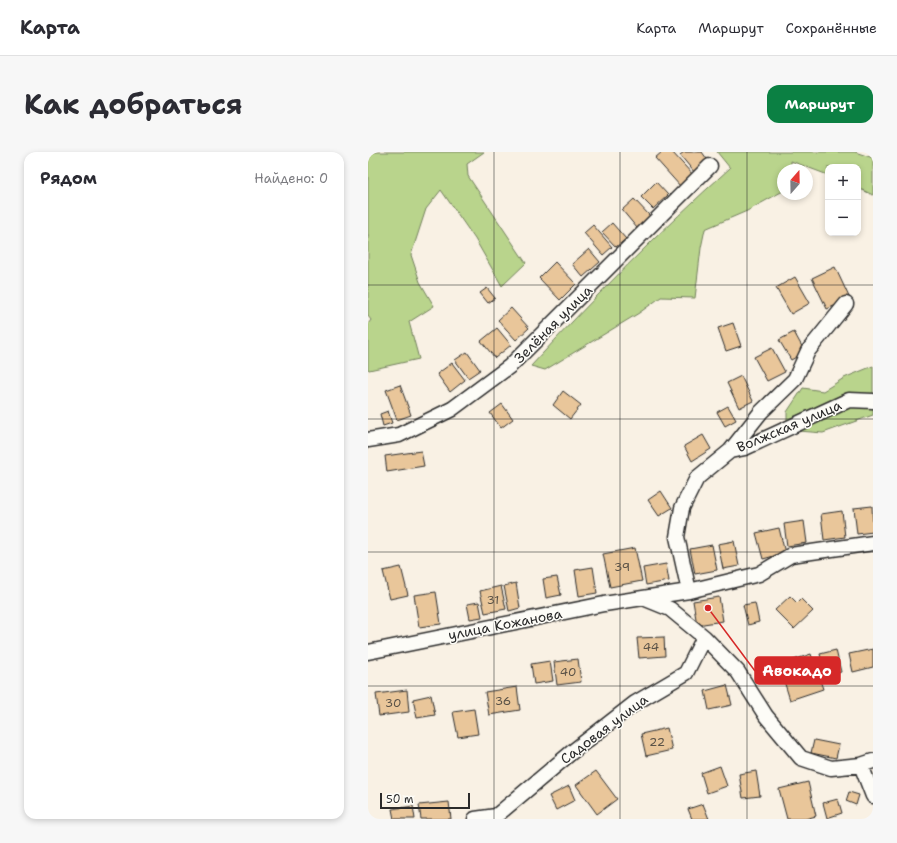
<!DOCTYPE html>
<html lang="ru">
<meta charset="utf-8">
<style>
:root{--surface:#fff;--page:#f7f7f7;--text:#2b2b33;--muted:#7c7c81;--line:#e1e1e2;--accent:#0b8043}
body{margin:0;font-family:"Shantell Sans",sans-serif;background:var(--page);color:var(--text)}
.controls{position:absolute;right:12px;top:12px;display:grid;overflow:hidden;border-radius:8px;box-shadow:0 2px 6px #0003}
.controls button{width:36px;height:36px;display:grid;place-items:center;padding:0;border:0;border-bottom:1px solid var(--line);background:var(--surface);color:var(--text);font:20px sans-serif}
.compass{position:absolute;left:409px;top:12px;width:36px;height:36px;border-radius:50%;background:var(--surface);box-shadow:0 2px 6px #0003;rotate:20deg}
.scale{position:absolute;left:12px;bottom:10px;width:90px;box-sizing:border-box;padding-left:4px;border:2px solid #2b2b2b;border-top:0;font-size:11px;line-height:14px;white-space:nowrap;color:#2b2b2b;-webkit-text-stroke:3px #fdfcf7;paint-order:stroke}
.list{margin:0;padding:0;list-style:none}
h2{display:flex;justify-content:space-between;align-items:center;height:52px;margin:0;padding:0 16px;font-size:17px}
h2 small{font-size:13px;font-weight:400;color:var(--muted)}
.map{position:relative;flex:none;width:505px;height:667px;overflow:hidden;border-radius:12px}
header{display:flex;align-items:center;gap:24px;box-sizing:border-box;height:56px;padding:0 20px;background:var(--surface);border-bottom:1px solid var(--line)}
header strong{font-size:19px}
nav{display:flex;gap:22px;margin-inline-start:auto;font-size:14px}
.intro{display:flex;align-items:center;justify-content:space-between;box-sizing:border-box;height:96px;padding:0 24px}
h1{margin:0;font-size:28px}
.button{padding:10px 18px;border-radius:12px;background:var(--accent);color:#fff;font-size:14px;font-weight:700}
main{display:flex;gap:24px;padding:0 24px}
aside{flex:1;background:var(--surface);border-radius:12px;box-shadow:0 2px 6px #0003}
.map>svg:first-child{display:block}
.green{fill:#b9d48c;stroke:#72805c}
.building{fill:#e9c69a;stroke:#2b2b2b}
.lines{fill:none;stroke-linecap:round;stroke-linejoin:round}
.minor-casing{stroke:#2b2b2b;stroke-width:17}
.minor{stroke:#fdfcf7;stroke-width:14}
.grid{fill:none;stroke:#2b2b2b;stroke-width:1;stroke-opacity:0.55}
.labels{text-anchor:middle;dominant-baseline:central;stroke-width:3;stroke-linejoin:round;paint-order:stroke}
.number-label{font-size:12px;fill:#5a5247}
.street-label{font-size:14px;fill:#2b2b2b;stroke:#fdfcf7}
.leader{fill:none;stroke:#d62828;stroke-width:1.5}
.callout-dot{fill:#d62828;stroke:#fdfcf7;stroke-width:1.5}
.callout{fill:#d62828;stroke:#d62828;stroke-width:1.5}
.callout-label{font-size:15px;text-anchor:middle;font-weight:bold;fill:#fff}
</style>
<header>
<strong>Карта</strong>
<nav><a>Карта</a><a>Маршрут</a><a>Сохранённые</a></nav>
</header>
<div class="intro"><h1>Как добраться</h1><a class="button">Маршрут</a></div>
<main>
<aside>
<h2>Рядом<small>Найдено: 0</small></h2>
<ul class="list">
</ul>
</aside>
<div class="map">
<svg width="505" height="667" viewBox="0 0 505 667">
<rect width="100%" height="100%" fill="#f9f1e4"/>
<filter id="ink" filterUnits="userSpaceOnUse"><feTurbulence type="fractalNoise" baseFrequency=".025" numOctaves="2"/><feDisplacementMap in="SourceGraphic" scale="8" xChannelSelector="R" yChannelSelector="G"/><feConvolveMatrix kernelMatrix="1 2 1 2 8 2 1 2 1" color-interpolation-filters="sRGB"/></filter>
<g filter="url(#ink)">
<path class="green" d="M0 0H116L99 12 100 24 158 111 134 134 107 87 73 38 58 57 43 103 52 130 66 154 41 170 51 207 1 218 0 217V172L3 168 0 164V86L1 83H0Z
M349 0H487L505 6V43L490 36V15H460V23L423 9V18H415V39L379 59 337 77 333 96 327 146 293 145 271 161 177 218 163 214C226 145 292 79 362 16Z
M505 214V263L455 281 419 278V260L435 236 455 239 476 226Z"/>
<path class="building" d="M294 0H304L326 24 313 35 287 6Z
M316 0H334L341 10 327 21 312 3Z
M288 30 300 43 285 57 273 45Z
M266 47 282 64 269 76 254 58Z
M244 71 258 87 248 95 234 80Z
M225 73 244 95 235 103 216 81Z
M221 97 232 110 215 125 204 112Z
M187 110 208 132 192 148 171 126Z
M467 115 482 147 459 157 444 126Z
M427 125 442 151 423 162 408 136Z
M119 136 127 146 120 151 112 141Z
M143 156 161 176 148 188 130 168Z
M365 171 373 194 358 199 350 176Z
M129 176 143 193 127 206 113 189Z
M426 180 437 200 423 208 411 188Z
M404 196 417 220 399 229 386 205Z
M99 200 112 218 100 226 87 208Z
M84 211 97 228 82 240 69 222Z
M373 224 385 249 371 256 359 231Z
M32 233 43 263 29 268 18 238Z
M195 239 213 253 202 267 185 253Z
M134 252 145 267 133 276 122 261Z
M360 254 368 268 357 274 349 260Z
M20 259 24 271 15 274 12 262Z
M335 283 343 297 324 309 316 294Z
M53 299 56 314 19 320 17 304Z
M293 339 304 356 291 364 280 348Z
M504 354 505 380 489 382 486 356Z
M474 359 477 385 456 388 453 362Z
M436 369 439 391 419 394 416 372Z
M411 376 417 401 395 407 388 381Z
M366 389 371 414 355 417 350 392Z
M344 393 349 418 327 422 322 397Z
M267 396 274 429 242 435 235 402Z
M298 412 301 429 278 433 275 416Z
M33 415 40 443 22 447 15 419Z
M225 415 229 441 211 444 207 418Z
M189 425 193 443 178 446 175 427Z
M148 431 152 456 141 459 136 434Z
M133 434 138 457 117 461 112 439Z
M68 440 73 472 51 475 46 443Z
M422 444 429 451 433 447 445 459 426 477 407 458Z
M351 445 355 469 329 473 325 449Z
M111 450 114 465 102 467 99 452Z
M387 451 391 470 380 473 375 453Z
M296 485 297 504 271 506 269 486Z
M505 497V515L485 520 481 502Z
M468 498 473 520 458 524 452 502Z
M443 502 455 537 422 548 411 513Z
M210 507 213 530 189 533 186 510Z
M182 509 185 529 166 532 163 512Z
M359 533 364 553 341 558 337 539Z
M149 535 152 558 121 563 117 540Z
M39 538 41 560 11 564 8 542Z
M63 543 67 563 49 566 45 547Z
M106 557 110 582 90 585 85 560Z
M299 576 304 598 278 604 273 582Z
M446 588 471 593 468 606 443 601Z
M352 614 359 634 339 641 333 621Z
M228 619 249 647 229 662 208 633Z
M388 619 392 644 375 646 371 622Z
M440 630 448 664 437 667H419L411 637Z
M201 634 207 648 188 658 181 644Z
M481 640 491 643 488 653 478 649Z
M470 647 474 661 459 666 455 651Z
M81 650 83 667H53L51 653Z
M335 652 341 667H324L320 657Z
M45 654 47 667H26L24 657Z"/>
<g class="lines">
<defs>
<path id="minor" d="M0 288 31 283 84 257 142 214 342 14
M362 299 377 296 481 248 505 249
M321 439 309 385 314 356 329 326 362 299 393 260 427 227 440 199 478 152
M275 446 321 439 391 422 423 403 505 391
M0 500 236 452 275 446 302 457 336 485 370 520 398 564 433 606 463 616 493 613 505 609
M493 613 505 644
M107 667 128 664
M126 667 128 664 204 600 267 551 318 521 336 485"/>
</defs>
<use href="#minor" class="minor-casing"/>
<use href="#minor" class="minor"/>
</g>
</g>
<path class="grid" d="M126 0V667M252 0V667M379 0V667M0 133H505M0 267H505M0 400H505M0 534H505"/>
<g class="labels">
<g class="number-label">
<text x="254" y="415">39</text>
<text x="125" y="448">31</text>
<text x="283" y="495">44</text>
<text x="200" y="520">40</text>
<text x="135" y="549">36</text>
<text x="25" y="551">30</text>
<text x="289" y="590">22</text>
</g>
<g class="street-label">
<text transform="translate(185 172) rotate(-45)">Зелёная улица</text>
<text transform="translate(421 274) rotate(-23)">Волжская улица</text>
<text transform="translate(137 472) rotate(-11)">улица Кожанова</text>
<text transform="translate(236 577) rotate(-37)">Садовая улица</text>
</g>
</g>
<path class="leader" d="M340 456L387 519"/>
<circle class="callout-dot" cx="340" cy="456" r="4"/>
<rect class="callout" x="387" y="505" width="85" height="27" rx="4"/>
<g class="callout-label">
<text x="429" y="524">Авокадо</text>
</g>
</svg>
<div class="controls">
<button>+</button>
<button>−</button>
</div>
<svg class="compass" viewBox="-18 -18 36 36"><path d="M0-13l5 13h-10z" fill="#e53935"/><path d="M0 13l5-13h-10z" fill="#7c7c81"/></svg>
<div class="scale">50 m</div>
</div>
</main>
